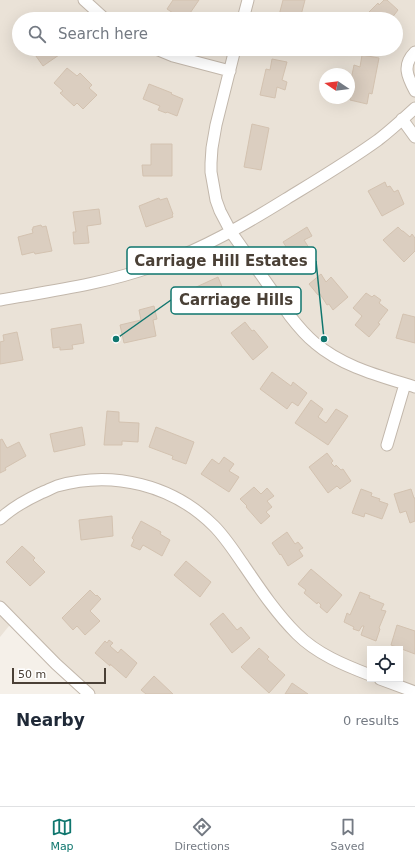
<!DOCTYPE html>
<style>
:root{--surface:#fff;--page:#f6f6f7;--text:#1f2937;--muted:#747a83;--line:#e0e1e3;--accent:#0f766e}
body{margin:0;font-family:"DejaVu Sans",sans-serif;background:var(--page);color:var(--text)}
.controls{position:absolute;right:12px;bottom:12px;display:grid;overflow:hidden;border-radius:0px;box-shadow:0 4px 16px #0002}
.controls button{width:36px;height:36px;display:grid;place-items:center;padding:0;border:0;border-bottom:1px solid var(--line);background:var(--surface);color:var(--text);font:20px sans-serif}
.compass{position:absolute;left:319px;top:68px;width:36px;height:36px;border-radius:50%;background:var(--surface);box-shadow:0 4px 16px #0002;rotate:283deg}
.scale{position:absolute;left:12px;bottom:10px;width:94px;box-sizing:border-box;padding-left:4px;border:2px solid #4a4036;border-top:0;font-size:11px;line-height:14px;white-space:nowrap;color:#4a4036;-webkit-text-stroke:3px #fff;paint-order:stroke}
.list{margin:0;padding:0;list-style:none}
h2{display:flex;justify-content:space-between;align-items:center;height:52px;margin:0;padding:0 16px;font-size:17px}
h2 small{font-size:13px;font-weight:400;color:var(--muted)}
.icon{flex:none;width:22px;height:22px;fill:none;stroke:currentColor;stroke-width:2;stroke-linecap:round;stroke-linejoin:round}
.map{position:relative;flex:none;width:415px;height:694px;overflow:hidden}
.search{position:absolute;background:var(--surface);box-shadow:0 4px 16px #0002;left:12px;right:12px;top:12px;height:44px;display:flex;align-items:center;gap:10px;box-sizing:border-box;padding:0 14px;border-radius:22px;color:var(--muted);font-size:15px}
.sheet{height:112px;background:var(--surface)}
nav{display:flex;justify-content:space-around;align-items:center;box-sizing:border-box;height:56px;border-top:1px solid var(--line);background:var(--surface);font-size:11px;color:var(--muted)}
nav a{display:grid;justify-items:center;gap:2px}
nav .on{color:var(--accent)}
.map>svg:first-child{display:block}
.residential{fill:#eae2d7;fill-rule:evenodd}
.building{fill:#dbcec0;stroke:#d3c2b0}
.lines{fill:none;stroke-linecap:round;stroke-linejoin:round}
.minor-casing{stroke:#c2b7ab;stroke-width:13}
.minor{stroke:#fff;stroke-width:11}
.leader{fill:none;stroke:#0f766e;stroke-width:1.5}
.callout-dot{fill:#0f766e;stroke:#fff;stroke-width:1.5}
.callout{fill:#fff;stroke:#0f766e;stroke-width:1.5}
.callout-label{font-size:15px;text-anchor:middle;font-weight:bold;fill:#4a4036}
</style>
<div class="map">
<svg width="415" height="694" viewBox="0 0 415 694">
<rect width="100%" height="100%" fill="#f5f0e9"/>
<path class="residential" d="M0 0H415V694H89L13 621 0 637ZM19 19H396V49H19ZM325 74H349V98H325ZM370 649H400V679H370Z"/>
<path class="building" d="M173 0H199L186 19H182L167 9Z
M283 0H305L300 19H278Z
M384 0H387L398 10 391 19H369L373 15 369 12 378 3 379 5Z
M31 49H55L59 55 43 66Z
M362 55 379 58 372 94 369 93 367 104 350 100 351 90H349L354 65 360 67Z
M272 59 287 62 282 80 287 82 285 90 277 87 275 98 260 95 266 69 270 70Z
M67 68 77 76 80 73 92 85 89 88 97 95 83 109 77 103 74 106 60 93 63 91 54 83Z
M149 84 172 93 171 94 183 99 177 116 167 112 166 113 158 110 160 106 143 99Z
M252 124 269 128 261 170 244 167Z
M151 144H172V176H143L142 165H151Z
M385 182 387 187 390 186 394 192 398 190 404 204 382 216 368 191Z
M159 198 160 200 167 198 173 214 172 215 173 217 146 227 139 206Z
M99 209 101 224 87 226 89 243 74 244 73 232H76L73 212Z
M41 225 42 227 46 226 52 251 35 254 34 252 22 255 18 237 33 233 32 229H33V227Z
M307 227 312 236 304 240 311 251 305 255 311 265 300 273 292 260 294 259 283 242Z
M398 227 402 231H403L410 237 412 234 415 238V251L404 262 383 240Z
M321 274 326 282 331 277 348 297 333 310 329 304 327 305 320 294 318 295 309 284Z
M218 277 225 294 189 310 183 296 193 291 192 289Z
M366 293 372 297 374 295 381 300 379 303 388 310 378 323 380 324 369 337 355 325 362 316 353 308Z
M154 306 157 319 153 320 156 336 124 343 120 325 141 320 139 310Z
M403 314 415 317V343L396 338Z
M245 322 252 331 254 330 268 347 253 360 231 333Z
M81 324 84 343 72 345 73 349 60 350V347L53 348 51 329Z
M17 332 23 360 0 364V342L4 341 3 335Z
M272 372 291 386 293 382 307 393 298 406 292 402 287 409 260 389Z
M311 400 323 409 318 417 326 423 336 409 348 416 328 445 295 423Z
M107 411 119 412V422L139 423 138 442 122 441V445H104Z
M82 427 85 445 54 452 50 434Z
M156 427 194 442 186 464 172 459 173 456 149 447Z
M2 439 7 448 19 442 26 456 5 468 6 470 0 473V440Z
M327 453 333 461 331 463 335 467 336 465 341 470 343 469 351 481 340 489 337 486 328 493 309 467Z
M224 457 234 464 229 471 239 477 229 492 201 474 212 459 219 464Z
M254 487 261 494 267 488 274 496 267 501 272 507 266 512 270 516 261 524 246 507 247 506 240 499Z
M361 489 372 493 371 496 380 499 379 501 388 504 382 519 365 513 364 517 352 513Z
M411 489 414 498H415V521L410 523 406 511 400 513 394 494Z
M112 516 113 536 81 540 79 520Z
M141 521 161 532 160 534 170 540 162 556 143 545 140 550 131 546 134 540 132 538Z
M287 532 295 544 298 542 303 548 299 550 303 556 288 566 281 554 280 555 272 543Z
M22 546 35 558 33 560 45 572 30 586 6 562Z
M186 561 211 582 200 597 174 575Z
M311 569 342 595 327 613 320 607 321 605 318 602 317 604 304 593 306 590 298 584Z
M90 590 96 596 97 595 101 599 90 611 100 621 85 635 77 626 73 630 62 618Z
M360 592 370 596 369 598 384 604 381 610 386 611 379 628 380 629 376 641 361 635 364 626H362L359 631 353 629 354 627 344 622 347 613 350 615Z
M223 613 237 630 241 627 250 638 232 653 210 624Z
M397 625 415 631V654L391 645Z
M109 640 113 643 110 646 118 653 121 649 137 663 126 678 110 664V666L95 653 105 641 107 643Z
M259 648 269 657 267 659 285 675 269 693 241 667Z
M154 676 173 694H146L141 690Z
M292 683 308 694H285Z"/>
<g class="lines">
<defs>
<path id="minor" d="M84 0 105 19
M243 19 248 0
M156 49 173 56 230 71
M235 49 216 125 212 148 211 163V172L216 200 220 211 231 232 290 316C297 325 305 335 315 343 343 367 380 376 415 387
M415 52C402 65 407 76 415 91
M402 119 415 137
M0 300C51 291 104 284 154 266 201 250 244 225 286 199 317 180 349 161 378 140 391 130 403 119 415 108
M387 445 405 384
M0 519C12 508 26 500 41 493 46 491 52 488 57 486 113 470 173 485 214 526 225 537 234 551 243 564 260 589 276 613 297 634 317 654 344 665 370 675
M0 607 56 664 89 694
M380 679 415 692"/>
</defs>
<use href="#minor" class="minor-casing"/>
<use href="#minor" class="minor"/>
</g>
<path class="leader" d="M324 339L316 261M116 339L171 300"/>
<g class="callout-dot">
<circle cx="324" cy="339" r="4"/>
<circle cx="116" cy="339" r="4"/>
</g>
<g class="callout">
<rect x="127" y="247" width="189" height="27" rx="4"/>
<rect x="171" y="287" width="130" height="27" rx="4"/>
</g>
<g class="callout-label">
<text x="221" y="266">Carriage Hill Estates</text>
<text x="236" y="305">Carriage Hills</text>
</g>
</svg>
<div class="controls">
<button><svg class="icon" aria-label="locate" viewBox="0 0 24 24"><circle cx="12" cy="12" r="6"/><path d="M12 2v4M12 18v4M2 12h4M18 12h4"/></svg></button>
</div>
<svg class="compass" viewBox="-18 -18 36 36"><path d="M0-13l5 13h-10z" fill="#e53935"/><path d="M0 13l5-13h-10z" fill="#747a83"/></svg>
<div class="scale">50 m</div>
<div class="search"><svg class="icon" aria-label="search" viewBox="0 0 24 24"><circle cx="10" cy="10" r="6"/><path d="M15 15l6 6"/></svg>Search here</div>
</div>
<section class="sheet">
<h2>Nearby<small>0 results</small></h2>
<ul class="list">
</ul>
</section>
<nav>
<a class="on"><svg class="icon" aria-label="map" viewBox="0 0 24 24"><path d="M3 6l6-2 6 2 6-2v14l-6 2-6-2-6 2zM9 4v14M15 6v14"/></svg>Map</a>
<a><svg class="icon" aria-label="directions" viewBox="0 0 24 24"><path d="M12 3l9 9-9 9-9-9zM9 14v-3h6M13 9l2 2-2 2"/></svg>Directions</a>
<a><svg class="icon" aria-label="saved" viewBox="0 0 24 24"><path d="M7 4h10v16l-5-4-5 4z"/></svg>Saved</a>
</nav>
